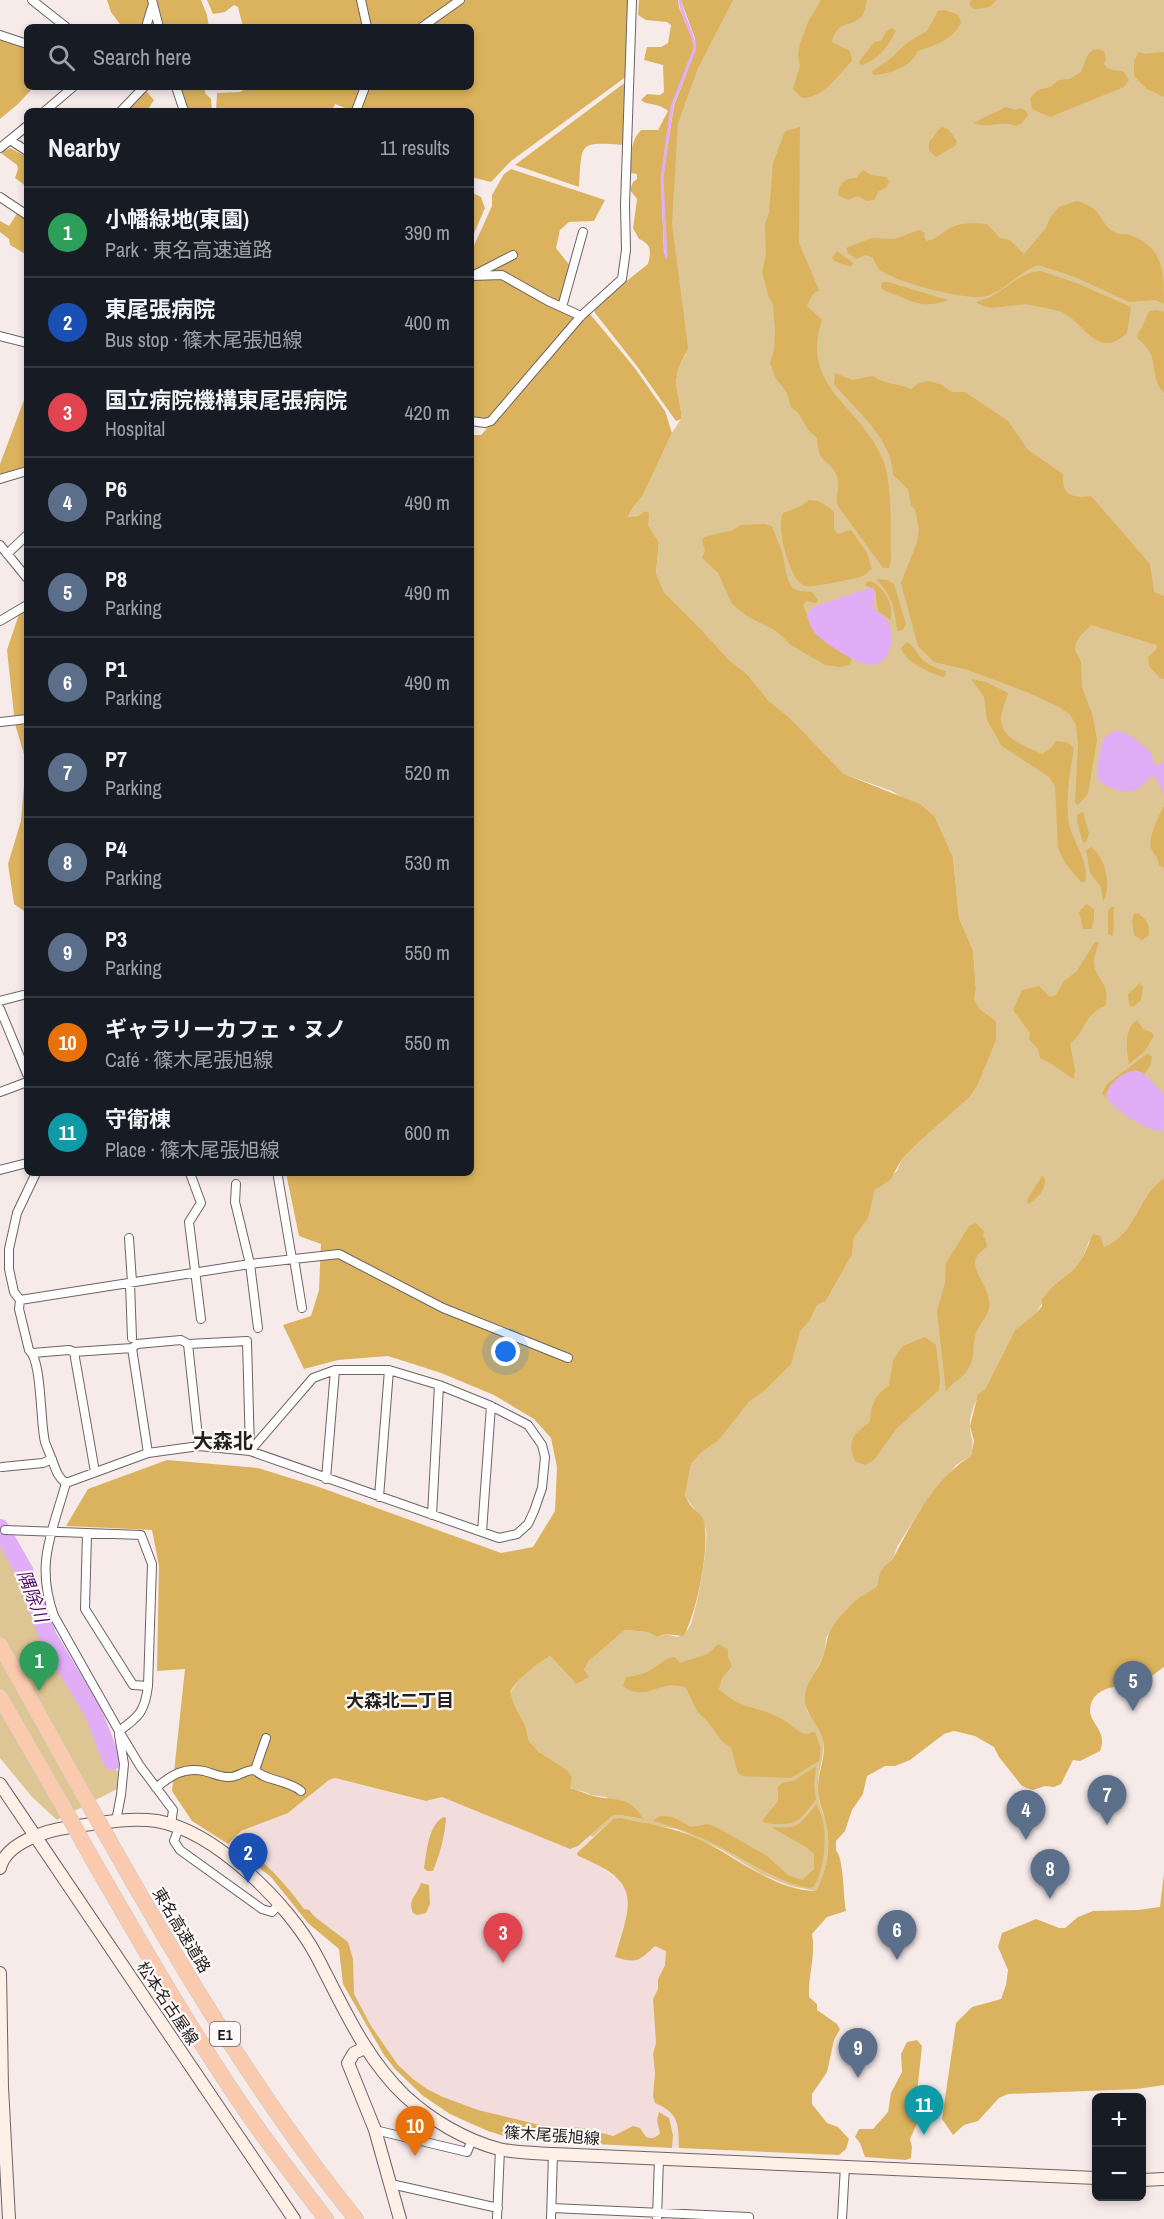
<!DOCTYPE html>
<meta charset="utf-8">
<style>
:root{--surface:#171b24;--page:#20242c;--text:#f1f3f6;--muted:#9ea1a6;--line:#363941;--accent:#0b8043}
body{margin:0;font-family:"Archivo Narrow","Noto Sans JP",sans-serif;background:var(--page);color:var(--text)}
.controls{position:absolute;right:18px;bottom:18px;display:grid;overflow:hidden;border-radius:9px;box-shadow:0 3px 9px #0003}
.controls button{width:54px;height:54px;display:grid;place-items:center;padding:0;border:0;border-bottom:2px solid var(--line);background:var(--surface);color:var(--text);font:30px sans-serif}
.you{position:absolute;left:506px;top:1352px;width:21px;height:21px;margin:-15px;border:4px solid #fff;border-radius:50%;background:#1a73e8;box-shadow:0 0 0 9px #1a73e833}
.badge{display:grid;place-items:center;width:39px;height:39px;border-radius:50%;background:var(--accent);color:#fff;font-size:20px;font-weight:700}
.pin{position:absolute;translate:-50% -50px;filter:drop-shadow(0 2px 3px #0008)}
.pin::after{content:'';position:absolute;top:32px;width:21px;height:18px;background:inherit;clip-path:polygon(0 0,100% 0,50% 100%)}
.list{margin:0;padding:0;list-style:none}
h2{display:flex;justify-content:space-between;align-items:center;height:78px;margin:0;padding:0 24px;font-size:26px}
h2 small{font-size:20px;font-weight:400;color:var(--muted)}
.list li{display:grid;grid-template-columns:39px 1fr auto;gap:18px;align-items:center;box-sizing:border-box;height:90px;padding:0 24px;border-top:2px solid var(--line)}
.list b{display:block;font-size:22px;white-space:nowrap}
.list p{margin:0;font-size:20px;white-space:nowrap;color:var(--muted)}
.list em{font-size:20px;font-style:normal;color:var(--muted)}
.icon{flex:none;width:33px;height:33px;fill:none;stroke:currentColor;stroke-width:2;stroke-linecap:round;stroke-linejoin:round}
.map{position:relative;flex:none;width:1164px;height:2219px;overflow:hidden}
.search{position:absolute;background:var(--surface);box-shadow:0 3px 9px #0003;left:24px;top:24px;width:450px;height:66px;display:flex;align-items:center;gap:15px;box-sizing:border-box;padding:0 21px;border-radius:9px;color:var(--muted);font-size:22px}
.panel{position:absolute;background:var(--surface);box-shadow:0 3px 9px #0003;left:24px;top:108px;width:450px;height:1068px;border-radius:9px}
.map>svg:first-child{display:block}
.built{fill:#f2dddc}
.green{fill:#dec594}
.forest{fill:#dbb35e}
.water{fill:#e1adf6}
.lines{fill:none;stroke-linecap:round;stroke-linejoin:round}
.stream{stroke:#e1adf6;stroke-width:3}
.river{stroke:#e1adf6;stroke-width:18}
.street-casing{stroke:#6d6363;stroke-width:10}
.secondary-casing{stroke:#6d6363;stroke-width:14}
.highway-casing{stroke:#cac9c9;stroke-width:16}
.street{stroke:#fff;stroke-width:8}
.secondary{stroke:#feefe7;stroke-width:12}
.highway{stroke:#facaaf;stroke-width:15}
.highway-bridge-casing{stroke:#cac9c9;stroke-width:16;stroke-linecap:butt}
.highway-bridge{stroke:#facaaf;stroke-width:15}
.labels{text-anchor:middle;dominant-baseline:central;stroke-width:4.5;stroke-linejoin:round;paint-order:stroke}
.shield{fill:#fffafa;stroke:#666161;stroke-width:1.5}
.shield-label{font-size:15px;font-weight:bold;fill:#242020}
.street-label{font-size:16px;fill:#242020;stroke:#fffafa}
.water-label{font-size:18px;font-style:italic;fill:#4f0e64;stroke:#fffafa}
.neighbourhood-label{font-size:18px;font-weight:bold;fill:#242020;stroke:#fffafa}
.quarter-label{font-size:20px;font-weight:bold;fill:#242020;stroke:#fffafa}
</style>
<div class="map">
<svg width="1164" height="2219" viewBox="0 0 1164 2219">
<rect width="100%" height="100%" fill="#f7ebea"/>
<path class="built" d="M335 1778 425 1801 442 1797 570 1849 578 1846 590 1835 593 1837 577 1853 578 1856 592 1861 619 1880 627 1891 629 1908 615 1957H644L655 1946 666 1951 665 1965 658 1979V1989L653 1999 656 2043 653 2054 655 2073 653 2096 656 2103 669 2108 675 2115 678 2125 679 2148 539 2141 504 2136 468 2123 440 2108 422 2095 395 2069 369 2031 343 1984 339 1949 308 1923 271 1877 228 1844 241 1831 288 1813 329 1780Z"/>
<path class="green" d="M681 0H1164V1178C1137 1196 1139 1231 1104 1247L1089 1241 1083 1257 1074 1269 1053 1286 1036 1313 1015 1330 985 1389C976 1396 969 1416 970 1428 972 1442 974 1441 971 1456L956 1465 921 1508 897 1547 894 1556 880 1573 878 1583 872 1591 857 1599 833 1626 826 1638 825 1653 810 1681 807 1711C811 1716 816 1721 819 1726 831 1747 816 1769 818 1791 818 1802 823 1812 826 1823 831 1845 827 1870 816 1891L791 1886 761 1874 722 1850 677 1829 613 1819 593 1837 590 1835 612 1816 619 1815 643 1819 606 1797 591 1795 585 1792 570 1788 566 1769 539 1752 529 1741 525 1725 514 1704 510 1693C516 1680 538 1663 550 1656L573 1681 584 1670 589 1661 625 1630 648 1632 657 1637 665 1634 678 1637C682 1634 687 1631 689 1628 696 1616 709 1543 706 1530 703 1515 692 1509 685 1495L691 1464 702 1452 719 1440 749 1402 764 1391 800 1332 810 1320 817 1305 826 1301 833 1289 852 1255 854 1237 871 1205 875 1190 897 1171 902 1159 920 1141 970 1097 978 1085 996 1039V1021L980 1009 974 999 976 990 973 950 959 918 953 857 935 817 892 791 844 774 790 718 768 700 747 674 729 660 700 628 664 592 656 573 659 542 648 525 645 511 638 516 628 518 632 509 643 495 672 433 681 419V411L676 383 678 369 686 354 662 197 663 178 674 106 696 49 695 38Z
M0 1536 22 1575 45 1636 91 1714 109 1761 118 1772 117 1789 57 1820 32 1797 0 1758Z"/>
<path class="forest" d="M107 0H149V8L142 27H122L111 12Z
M157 0H201L207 15 209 27H164Z
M207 0H358L363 27H243L238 7 234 5 225 12 213 14Z
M366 0H456L419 27H371Z
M465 0H630L627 76 511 161 491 182 471 177V111H359L368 87H471V27H427Z
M639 0H678L679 7 693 41 694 48 671 106 661 178 664 253 667 258 663 178 674 106 696 49 695 38 681 0H733L698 68 678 123 672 224 687 340 688 349 678 369 676 383 681 411V419L676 421 636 365 595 313 594 307 648 264C651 252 652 244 639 239L633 228 637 199 630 190 633 182 637 179V174L630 173C631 158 630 141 641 130H658L668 111C658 102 647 106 641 100L647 94 660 95 664 92 663 65 644 60 647 47H661L668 43 671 25 667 22 646 20 638 15Z
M821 0H867C866 4 865 11 863 14 854 30 838 16 832 42L850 51 852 61C838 75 824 98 802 98L793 89 800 66 798 55 800 44 808 22Z
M971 0H996C991 9 984 8 974 9L969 5Z
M945 10 958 15 961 22C954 40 935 45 918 51 912 66 889 75 873 75L872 71 890 59 908 42 927 31 938 11Z
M892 28 896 31C888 46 879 60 861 65L859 62 874 42 881 41 886 32Z
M0 39 27 46V87H34L18 104 0 119Z
M1098 49 1104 51 1106 58 1104 64C1109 72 1116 69 1124 72L1129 80 1124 87 1050 117 1032 109 1030 98 1038 90 1050 87 1059 80 1069 79 1081 72 1087 56 1093 50Z
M1139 52 1145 54 1164 52V97L1147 89 1134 76V61Z
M627 81 625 145C578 142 582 141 579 187L515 165Z
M181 87H205V93L211 99 212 111H189Z
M248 87H361L353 111 335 104 332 111H216L217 93 240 92Z
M145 90 154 100 147 111H124Z
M1006 107 1015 110 1021 108 1026 111 1028 115 1022 123 1016 126C1003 120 988 129 973 123Z
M800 127 799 243 819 290 812 295 807 306 822 320C799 388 861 405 883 460 893 485 890 532 891 561L889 568H883L838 506C834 496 842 486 836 474 827 456 819 467 817 438L809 431 798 413 791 407 787 393 775 377 770 363 774 350 775 332 773 304 769 298 762 272 766 256 765 224 769 213 773 163 785 131Z
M941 127 948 129 957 141 955 146 936 157 929 150V142Z
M10 148 27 157V187L15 178 18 169 17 165 1 153Z
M511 169 605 200 594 221 569 222 560 230 556 248 571 267 559 302 510 275 471 274V252L492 206V195L504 174Z
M863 170 871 175 886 177 889 181 887 187 879 191 874 200 867 201 858 196 848 200 838 195C838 184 845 178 856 178Z
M471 192 481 197 485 208 471 240Z
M1077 201C1082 203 1090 205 1094 209 1102 216 1105 229 1116 233 1120 235 1125 233 1130 235 1164 247 1164 273 1164 304L1155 300 1129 302 1075 277 1038 265C1019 272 1006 289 987 296 969 302 896 282 880 270 877 267 875 262 873 258L866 255 856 259 848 253 846 248 872 238 894 239 919 230 925 233 924 236 926 241C936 240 942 232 952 227 963 222 975 223 987 224L1000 238 1010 240 1024 254 1046 228 1050 218 1059 207Z
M18 212 27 216V255L10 245 9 239 0 232V221L9 226Z
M837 251 853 263 851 267 834 261 832 258Z
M1041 271 1079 284 1131 307 1127 333C1097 361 1085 323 1062 312 1057 310 1036 306 1030 305 1012 302 991 314 976 302 1002 297 1016 272 1041 271Z
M503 278 576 319 490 419 484 421 471 418V280Z
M882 282H888L948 300C928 308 917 304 899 296 892 293 887 293 881 288Z
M1156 310 1164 312V393C1147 375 1163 359 1138 339L1137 334 1141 329 1149 311Z
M590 314 634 367 665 411 672 433 643 495 632 509 628 517 638 516 645 511 649 513 648 525 659 542 656 573 664 592 700 628 729 660 747 674 768 700 790 718 844 774 920 804 935 817 953 857 959 918 973 950 976 990 974 999 980 1009 996 1021V1040L978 1085 970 1097 920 1141 902 1159 890 1180 875 1190 868 1218 854 1237 852 1255 826 1301 817 1305 810 1320 800 1332 791 1364 764 1391 749 1402 719 1440 702 1452 691 1464 685 1495C687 1499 689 1504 692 1507 695 1511 700 1513 702 1517 713 1536 696 1619 683 1636L665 1634 657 1637 648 1632 625 1630 589 1661 584 1670 589 1677 576 1684 550 1656C538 1663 516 1680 510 1692L514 1704 525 1725 529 1741 539 1752 566 1769 572 1777 570 1788C578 1790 586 1794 593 1796 615 1801 630 1795 643 1819L619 1815 612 1816 578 1846 570 1849 442 1797 426 1801 335 1778 329 1780 288 1813 241 1831 228 1844 192 1821 172 1791 185 1669 157 1671 159 1566 152 1530 66 1526 88 1489 167 1460 258 1468 319 1487 501 1553 533 1547 555 1511 557 1467 551 1438 534 1419 494 1395 441 1373 388 1356 338 1360 304 1369 283 1325 311 1316 319 1290 321 1244 299 1236 286 1173H471V435H481L584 317Z
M835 373 852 380 873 376C886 385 897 383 911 389L919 383 929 381 942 385 952 392H965L1008 421 1028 450 1063 474C1061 495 1072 499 1091 496L1150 564 1154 592 1164 596V679L1160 678 1149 666 1148 657 1156 650 1157 645 1091 625 1080 636 1076 643 1075 650 1081 662 1082 687 1093 717 1097 740 1088 794 1078 805 1075 803 1078 744 1076 725 1070 715 1059 707 1029 693 968 670 934 662 918 646 901 583 917 542 919 530 915 509 911 506 908 489 893 475C893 440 855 409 834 384Z
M27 392V466L0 475V464Z
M809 500C819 500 827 505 834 512V529L838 534 851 530 867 553 872 569C868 572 865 575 861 577 851 579 813 588 805 586 789 580 776 527 783 513L801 506Z
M764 524 772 526 782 552 787 577 792 588 799 591 812 592 818 600 816 603 806 601 803 605C808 617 815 635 827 643 835 649 844 653 852 659L849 665 840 667 825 665 791 645 776 631 747 616 732 604 718 573 702 558 705 550 702 542 704 537 733 530 741 525Z
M876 579 887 580 894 584 906 624 903 630 897 631C895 608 892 596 876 579Z
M868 581C884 584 895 606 890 620L878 611 875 590 865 585Z
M20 611 27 612V913L14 904 8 864 21 821 26 761 15 724 7 650Z
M907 642C914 646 916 652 921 658 928 665 936 668 945 671L946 675 944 677C932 675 903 660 901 648Z
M971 679 986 682 1008 693C1006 701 1000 714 1001 721 1004 741 1027 746 1042 754L1051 748 1056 741 1067 742 1074 748C1070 773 1065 798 1069 824 1073 843 1090 861 1085 882H1081L1065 863 1058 848 1055 786 1049 777 1002 746 987 720 984 697Z
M1164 806V868L1159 865C1158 857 1154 854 1151 848 1148 838 1159 815 1164 806Z
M1083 812 1089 833 1086 842 1083 843 1077 822V815Z
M1091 847C1106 857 1112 887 1103 902L1101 887 1090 873 1086 850Z
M1086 904 1094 909V920L1091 929H1083L1079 912Z
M1111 907H1114C1112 917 1116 927 1112 936L1108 934V911Z
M1138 913C1146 919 1150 924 1149 935L1142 940 1134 935 1132 921 1134 914Z
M1095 942H1099C1098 946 1094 957 1094 960 1093 980 1112 981 1105 1006 1083 1015 1086 1031 1070 1044L1075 1070 1074 1079C1062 1073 1053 1063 1040 1058L1038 1049 1029 1039 1030 1033 1013 1010 1022 990 1039 986 1050 997 1056 995 1064 981 1077 971Z
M1140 983 1143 987 1141 1000 1133 1007 1129 1005 1128 994Z
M1137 1020 1143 1029 1151 1032 1154 1036 1145 1051 1129 1064C1126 1050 1124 1028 1137 1020Z
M1148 1053 1152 1057 1150 1066 1144 1074C1128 1064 1116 1082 1106 1093L1107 1098 1102 1093 1107 1084Z
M1042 1176 1045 1178C1046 1189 1038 1199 1028 1204L1027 1200Z
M1164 1178V1667C1156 1672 1150 1679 1140 1682 1125 1687 1097 1684 1091 1704 1085 1723 1109 1728 1100 1751L1080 1761 1073 1760 1061 1784 1054 1787 1045 1786 1033 1790 1022 1786 999 1757 994 1747 975 1736 954 1731 944 1734 910 1760 895 1766H885L867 1776 863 1794 852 1810 845 1831 836 1841V1850C844 1860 843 1895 846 1911L827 1917 812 1934C816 1955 808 1976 809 1997L817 2004V2010L837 2024 840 2029 834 2040 827 2072 812 2094V2104L827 2123 838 2127 849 2139 846 2149 839 2155 679 2148C678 2124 680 2114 655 2103L653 2096 655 2073 653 2054 656 2043 653 1999 658 1989V1979L665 1965 666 1951 655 1946C639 1961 637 1964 615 1957 632 1900 642 1882 578 1856L577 1853 613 1819 620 1818C647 1824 674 1827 699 1839 735 1856 775 1891 816 1891 827 1870 832 1843 825 1820 823 1810 818 1801 818 1790 817 1773 827 1756 823 1740 820 1725 806 1716 805 1700 804 1683 819 1670 824 1654 827 1645 826 1638 831 1629 837 1619 847 1609 855 1601 861 1595 871 1593 877 1585 879 1581 878 1577 880 1573 883 1566 891 1562 895 1555 914 1519 935 1478 971 1456L974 1441 970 1426 978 1394 985 1389 1015 1330 1036 1313 1042 1306V1299L1053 1286 1074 1269 1083 1257 1093 1234 1100 1236 1104 1247C1138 1232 1137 1196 1164 1178Z
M976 1223 984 1231 983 1236 985 1238 987 1246C984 1250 979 1253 977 1256 968 1270 993 1289 989 1308 987 1317 979 1325 976 1333 972 1343 975 1356 970 1365 965 1378 953 1381 946 1391L937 1311 945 1283 946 1263 969 1226Z
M925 1337 936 1345 940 1380 939 1390 896 1429 874 1460 865 1465 855 1461C846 1440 854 1434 870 1422 871 1404 875 1396 889 1385L893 1360 903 1346Z
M718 1644 728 1649V1657L732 1666 722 1678 719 1689C741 1711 758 1705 782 1719 790 1723 797 1732 806 1734 809 1734 812 1732 815 1732L821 1749 819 1761 791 1778 743 1776 738 1773 731 1748 722 1741 708 1722 697 1711 686 1688C660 1677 647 1704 623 1686L626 1677C636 1676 645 1674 654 1668 662 1663 665 1658 675 1657L680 1663 708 1654Z
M816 1766 814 1785 816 1800C801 1817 800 1825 776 1824 770 1824 767 1824 762 1821L778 1801V1787L782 1783 793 1781Z
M817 1804C818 1810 822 1816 823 1822 827 1838 824 1874 813 1887L810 1888C779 1883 753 1864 726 1850 702 1837 679 1828 653 1821L660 1816 673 1817 691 1827 708 1824 718 1828 767 1856 788 1875 802 1880 814 1869V1854L806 1847 771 1827C801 1829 797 1826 817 1804Z
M444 1817 446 1818C445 1836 440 1854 433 1871H427L424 1868C427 1852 428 1824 444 1817Z
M246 1852C262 1855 294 1895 304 1909L309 1910 315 1917 348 1942 353 1959 354 1994 371 2026 398 2065 413 2079 427 2089 443 2097 478 2110 540 2125 583 2128 613 2136 633 2126 640 2128 646 2137C652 2139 656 2138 660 2133L657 2120 659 2112 669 2118 673 2135 672 2148 539 2141 504 2136 488 2131 450 2114 422 2095 395 2069 384 2055 343 1984 339 1949 308 1923 271 1877 243 1854Z
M1164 1873V2085L1137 2089 1008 2094 999 2098 978 2121 964 2125 953 2135 942 2119 956 2023 972 2007 1001 1999 1006 1985 1008 1970 998 1947 1002 1933 1036 1919 1059 1928H1065L1078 1917 1093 1911 1138 1910 1160 1907Z
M421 1883 429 1885 430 1904 426 1913 417 1915 413 1913C407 1899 417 1896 421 1883Z
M917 2040 922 2046 915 2112 918 2121 910 2139 912 2147 911 2158 906 2160 865 2157 860 2143 855 2137 859 2129H873L888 2112 891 2093 902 2072 901 2054 907 2042Z"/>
<path class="water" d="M873 588 875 594 873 607C877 612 884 615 887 620 896 634 892 664 871 665 858 665 824 643 815 633 811 628 809 622 807 616L810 610 816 606 866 589Z
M1116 730 1131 736 1150 751 1154 763 1159 765 1164 761V796L1156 777H1150C1148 779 1146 782 1144 784 1132 797 1110 790 1098 780 1096 774 1100 745 1104 739 1106 735 1112 733 1116 730Z
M1135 1070C1148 1073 1154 1086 1164 1094L1163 1131C1149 1133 1115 1110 1107 1098 1106 1084 1122 1073 1135 1070Z"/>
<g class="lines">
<path class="stream" d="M666 257 662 178 672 106 695 48C693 31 682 17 680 0"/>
<path class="river" d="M0 1528 25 1572 48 1637 93 1712 112 1761"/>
<defs>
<path id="street" d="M32 0 66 27
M152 0 159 27
M361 0 367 27
M146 27 152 7
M422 27 460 0
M0 35 27 44
M176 87 184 111
M45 111 73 87
M121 111 144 87
M356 111 365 87
M10 140 27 151
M0 148 27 126
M0 197 27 215
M476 274 513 255
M471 276 502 275 548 301 581 316
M562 307 583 232
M0 336 27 343
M471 421 485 423 491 421 581 316 622 279 626 250 625 205 632 0
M0 479 27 471
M0 545 27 578
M7 554 27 535
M0 621 27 605
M0 722 27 719
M0 1001 27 994
M0 1009 27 1074
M0 1092 27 1082
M0 1170 27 1163
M36 1173 17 1213 9 1249V1269L14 1292 20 1300 19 1309 29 1350C42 1360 40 1422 45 1442 47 1448 50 1454 52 1460 56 1469 57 1477 66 1483
M190 1173 201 1203 189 1222 201 1319
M278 1177 292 1259
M236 1184 235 1202 250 1264
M129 1238 132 1282
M294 1259 302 1308
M250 1264 258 1328
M130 1283 132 1338
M20 1300 250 1264 339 1254 443 1308 568 1358
M188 1344 199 1446
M132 1348 137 1344 181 1340 188 1344 247 1341 250 1451
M33 1353 69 1350 74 1352
M2 1467 43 1463 52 1459
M95 1472 74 1352 132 1348 148 1453
M326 1479 335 1370
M66 1483 148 1453 199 1446 250 1451 499 1538 517 1534 528 1524 534 1511 542 1488 545 1457 542 1445 528 1425 491 1406 439 1385 389 1370H335L313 1378 250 1451
M66 1483C52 1533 35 1564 54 1616L119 1731 140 1766 173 1810 171 1825
M379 1497 389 1370
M432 1515 439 1385
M5 1530 141 1535 152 1564 148 1686C145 1711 139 1717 119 1731
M482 1532 491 1406
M87 1533 85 1609 133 1685 148 1686
M255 1770C265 1781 288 1780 301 1791
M156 1788C171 1775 184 1767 204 1771 212 1773 220 1777 228 1777 238 1778 245 1769 255 1770L266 1738
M116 1821 121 1795 124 1764 119 1735
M179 1828 174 1841 180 1850 262 1909 272 1912 279 1904
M375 2130 467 2152 472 2140
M391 2184 498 2208
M552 2208 749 2217V2219
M497 2219 500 2149
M551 2219 553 2154
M657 2219 659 2158
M842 2219 845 2166"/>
<path id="secondary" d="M0 1784 294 2219
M0 1868C6 1842 48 1830 71 1827 99 1823 129 1817 157 1821 215 1831 289 1904 316 1955 342 2004 364 2057 405 2096 431 2120 465 2140 499 2149 516 2153 536 2153 553 2154L1096 2178
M0 1973 2 2087 9 2219
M365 2048 354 2053 348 2063 375 2130 400 2219
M1142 2180 1164 2179"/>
<path id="highway" d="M0 1645 87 1801
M0 1697 64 1808
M109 1840C183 1971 261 2101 356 2219
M90 1855C142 1945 193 2035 252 2120 276 2154 301 2186 326 2219"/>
</defs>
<use href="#street" class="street-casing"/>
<use href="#secondary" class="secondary-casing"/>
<use href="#highway" class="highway-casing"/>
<use href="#street" class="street"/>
<use href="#secondary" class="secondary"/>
<use href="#highway" class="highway"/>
<defs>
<path id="highway-bridge" d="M87 1801 109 1840
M64 1808 90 1855"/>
</defs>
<use href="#highway-bridge" class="highway-bridge-casing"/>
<use href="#highway-bridge" class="highway-bridge"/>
</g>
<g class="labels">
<rect class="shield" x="210" y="2022" width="30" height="24" rx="4.5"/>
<g class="shield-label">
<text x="225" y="2034">E1</text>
</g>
<g class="street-label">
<text transform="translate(182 1930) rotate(59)">東名高速道路</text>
<text transform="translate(168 2003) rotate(56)">松本名古屋線</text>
<text transform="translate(552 2135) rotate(4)">篠木尾張旭線</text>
</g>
<g class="water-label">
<text transform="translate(33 1596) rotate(69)">隅除川</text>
</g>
<g class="neighbourhood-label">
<text x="400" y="1700">大森北二丁目</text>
</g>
<g class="quarter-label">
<text x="223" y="1440">大森北</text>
</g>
</g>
</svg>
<div class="controls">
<button>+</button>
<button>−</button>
</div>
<div class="you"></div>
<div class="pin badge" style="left:39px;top:1691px;background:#2e9e5b">1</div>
<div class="pin badge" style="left:248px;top:1883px;background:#1a4fb4">2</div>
<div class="pin badge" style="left:503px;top:1963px;background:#e0444e">3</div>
<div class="pin badge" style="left:1026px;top:1840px;background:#5c6f8a">4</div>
<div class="pin badge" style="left:1133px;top:1711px;background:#5c6f8a">5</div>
<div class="pin badge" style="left:897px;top:1960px;background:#5c6f8a">6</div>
<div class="pin badge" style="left:1107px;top:1825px;background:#5c6f8a">7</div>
<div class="pin badge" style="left:1050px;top:1899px;background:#5c6f8a">8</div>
<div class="pin badge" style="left:858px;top:2078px;background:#5c6f8a">9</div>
<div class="pin badge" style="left:415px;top:2156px;background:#e8710a">10</div>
<div class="pin badge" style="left:924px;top:2135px;background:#0f9aa8">11</div>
<div class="search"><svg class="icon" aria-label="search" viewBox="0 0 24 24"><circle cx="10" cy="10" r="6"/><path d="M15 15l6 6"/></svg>Search here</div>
<section class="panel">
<h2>Nearby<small>11 results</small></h2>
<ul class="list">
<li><span class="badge" style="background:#2e9e5b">1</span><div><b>小幡緑地(東園)</b><p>Park · 東名高速道路</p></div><em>390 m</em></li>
<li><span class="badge" style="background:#1a4fb4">2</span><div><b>東尾張病院</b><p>Bus stop · 篠木尾張旭線</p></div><em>400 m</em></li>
<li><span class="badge" style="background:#e0444e">3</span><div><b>国立病院機構東尾張病院</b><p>Hospital</p></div><em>420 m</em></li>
<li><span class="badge" style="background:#5c6f8a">4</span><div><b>P6</b><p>Parking</p></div><em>490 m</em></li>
<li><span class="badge" style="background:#5c6f8a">5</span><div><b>P8</b><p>Parking</p></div><em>490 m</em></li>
<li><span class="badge" style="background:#5c6f8a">6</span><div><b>P1</b><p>Parking</p></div><em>490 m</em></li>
<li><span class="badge" style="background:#5c6f8a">7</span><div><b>P7</b><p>Parking</p></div><em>520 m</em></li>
<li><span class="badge" style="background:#5c6f8a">8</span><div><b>P4</b><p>Parking</p></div><em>530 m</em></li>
<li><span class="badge" style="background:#5c6f8a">9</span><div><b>P3</b><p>Parking</p></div><em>550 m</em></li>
<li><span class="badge" style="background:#e8710a">10</span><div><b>ギャラリーカフェ・ヌノ</b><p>Café · 篠木尾張旭線</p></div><em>550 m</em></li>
<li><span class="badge" style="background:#0f9aa8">11</span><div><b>守衛棟</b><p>Place · 篠木尾張旭線</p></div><em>600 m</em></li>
</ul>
</section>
</div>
